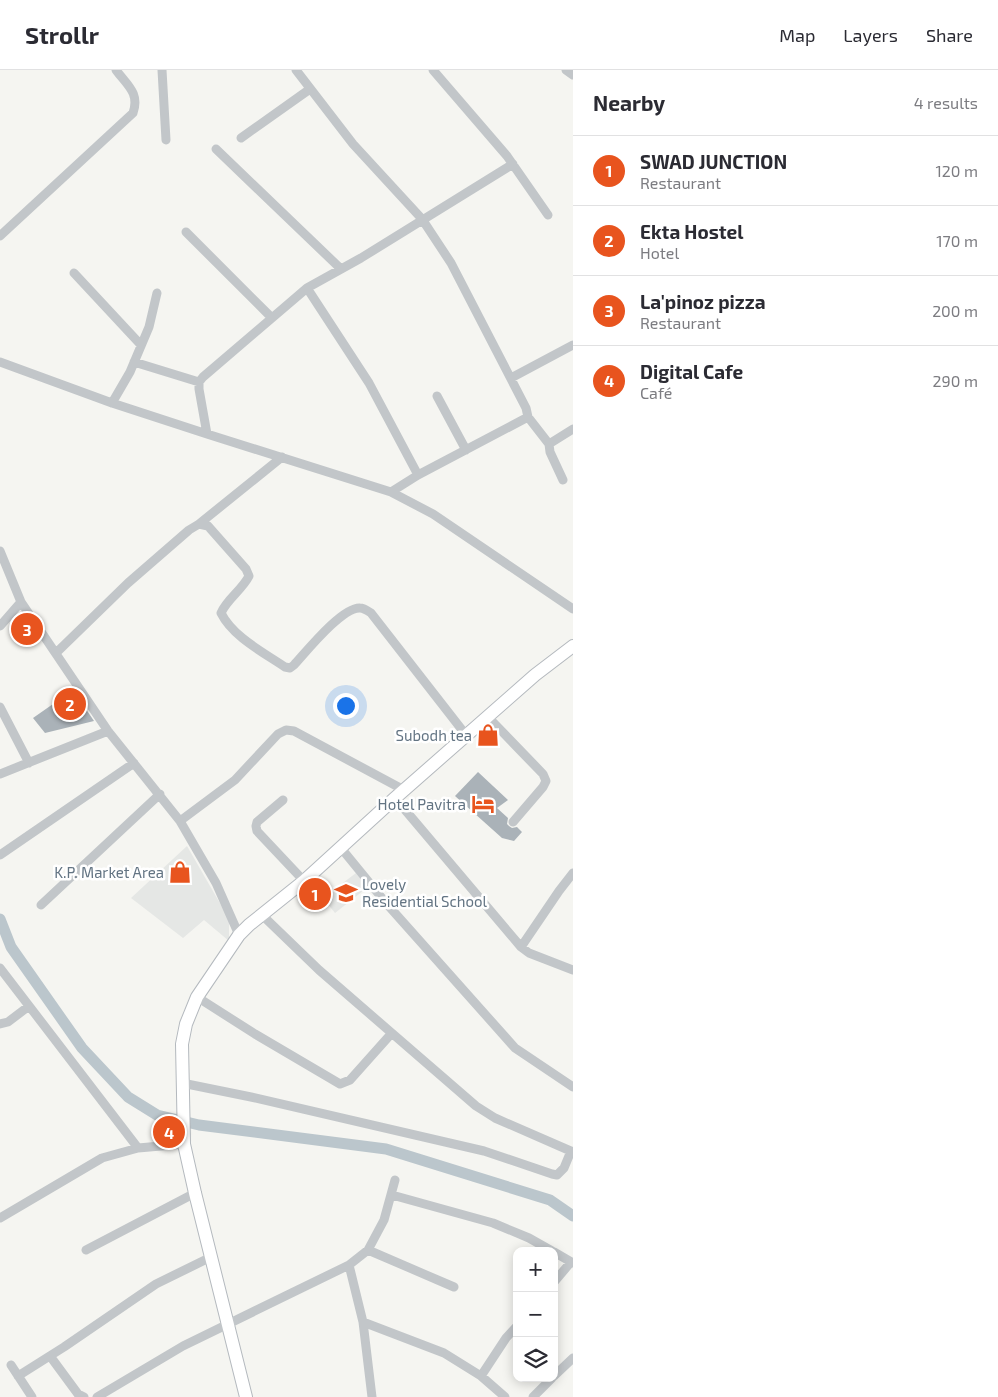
<!DOCTYPE html>
<meta charset="utf-8">
<style>
:root{--surface:#fff;--page:#f2f2f3;--text:#2b2b33;--muted:#7c7c81;--line:#e1e1e2;--accent:#e8541e}
body{margin:0;font-family:"Exo 2",sans-serif;background:var(--page);color:var(--text)}
.controls{position:absolute;right:15px;bottom:15px;display:grid;overflow:hidden;border-radius:10px;box-shadow:0 2px 12px #0003}
.controls button{width:45px;height:45px;display:grid;place-items:center;padding:0;border:0;border-bottom:1px solid var(--line);background:var(--surface);color:var(--text);font:25px sans-serif}
.you{position:absolute;left:345px;top:635px;width:18px;height:18px;margin:-12px;border:4px solid #fff;border-radius:50%;background:#1a73e8;box-shadow:0 0 0 8px #1a73e833}
.badge{display:grid;place-items:center;width:32px;height:32px;border-radius:50%;background:var(--accent);color:#fff;font-size:16px;font-weight:700}
.pin{position:absolute;translate:-50% -50%;border:2px solid #fff;box-shadow:0 1px 5px #0006}
.list{margin:0;padding:0;list-style:none}
h2{display:flex;justify-content:space-between;align-items:center;height:65px;margin:0;padding:0 20px;font-size:21px}
h2 small{font-size:16px;font-weight:400;color:var(--muted)}
.list li{display:grid;grid-template-columns:32px 1fr auto;gap:15px;align-items:center;box-sizing:border-box;height:70px;padding:0 20px;border-top:1px solid var(--line)}
.list b{display:block;font-size:19px;white-space:nowrap}
.list p{margin:0;font-size:16px;white-space:nowrap;color:var(--muted)}
.list em{font-size:16px;font-style:normal;color:var(--muted)}
.icon{flex:none;width:28px;height:28px;fill:none;stroke:currentColor;stroke-width:2;stroke-linecap:round;stroke-linejoin:round}
.map{position:relative;flex:none;width:573px;height:1327px;overflow:hidden}
header{display:flex;align-items:center;gap:30px;box-sizing:border-box;height:70px;padding:0 25px;background:var(--surface);border-bottom:1px solid var(--line)}
header strong{font-size:24px}
nav{display:flex;gap:28px;margin-inline-start:auto;font-size:18px}
main{display:flex}
aside{flex:1;background:var(--surface)}
.map>svg:first-child{display:block}
.built{fill:#e5e7e5}
.lines{fill:none;stroke-linecap:round;stroke-linejoin:round}
.canal{stroke:#bbc6cc;stroke-width:11}
.building{fill:#aab2b8}
.secondary-casing{stroke:#b4b9be;stroke-width:14}
.street{stroke:#c2c6c9;stroke-width:9}
.secondary{stroke:#fff;stroke-width:12}
.labels{text-anchor:middle;dominant-baseline:central;stroke-width:5;stroke-linejoin:round;paint-order:stroke}
.poi-label{font-size:15px;fill:#637483;stroke:#fff;text-anchor:end}
</style>
<header>
<strong>Strollr</strong>
<nav><a>Map</a><a>Layers</a><a>Share</a></nav>
</header>
<main>
<div class="map">
<svg width="573" height="1327" viewBox="0 0 573 1327">
<rect width="100%" height="100%" fill="#f5f5f1"/>
<path class="built" d="M187 776 229 849V871L204 850 183 868 131 828Z
M356 803 368 817 335 843 323 828Z"/>
<g class="lines">
<path class="canal" d="M0 849 11 877 82 978 128 1027 157 1045 199 1055 386 1079 550 1130 573 1146"/>
</g>
<path class="building" d="M73 620 94 651 45 663 33 648Z
M478 702 508 730 497 738 508 748 507 754 509 756 512 758 517 757 522 762 514 771 502 768 455 726Z"/>
<g class="lines">
<defs>
<path id="secondary" d="M246 1327 195 1123 184 1074 182 974 186 954 197 927 239 865 249 855 304 811 395 728 535 605 573 576"/>
</defs>
<use href="#secondary" class="secondary-casing"/>
<path class="street" d="M162 0 166 70
M296 0 353 74 422 149 451 193 526 338 528 347 549 374 550 382 563 410
M433 0 507 86 548 145
M566 0 573 5
M241 68 310 19
M216 79 341 199
M186 162 272 248
M0 166 133 43C140 23 127 15 116 0
M74 203 141 275
M307 218 369 313 418 405
M0 292 112 333 207 364 391 422 433 444 573 539
M134 292 199 312
M511 308 573 275
M437 326 466 380
M112 333 130 302 149 257 157 223
M207 364 199 319V312L203 307 307 218 361 188 513 94
M549 374 573 359
M391 422 418 405 528 347
M199 454 282 387
M0 481 21 532 108 661 180 751 216 813 239 865
M0 556 21 532
M56 583 128 513 189 460 199 454 208 456 246 499 249 506C242 520 227 529 221 543 233 567 263 582 285 597L290 598 294 595C306 582 342 537 360 538 364 538 368 541 371 543L466 665
M0 637 29 693
M488 647 543 704 546 711 543 717 513 752
M0 704 108 661
M395 728 521 877 529 883 573 900
M283 730 257 752 256 756 257 761 304 811
M180 751 235 710 278 664 286 660 294 661 404 720
M341 778 386 833 515 978 573 1017
M0 785 134 693
M41 835 160 724
M262 845 319 900 476 1036 495 1048 573 1082
M521 877 559 821 573 803
M0 898 138 1078
M197 927 255 964 340 1014 350 1010 391 964
M0 954 8 952 29 936
M182 1013 251 1027 484 1081 552 1104 557 1105 564 1098 571 1081
M392 1125 493 1153 529 1168 552 1181
M0 1148 102 1088 138 1078 184 1074
M86 1180 195 1123
M368 1180 454 1217
M554 1182 573 1193
M349 1195 363 1252 372 1327
M554 1212 571 1192
M363 1252 444 1283 481 1306 505 1327
M50 1286 78 1324 84 1327
M11 1295 32 1327
M18 1306 64 1277 156 1214 211 1187
M481 1306 506 1268 517 1256
M554 1306 573 1288
M97 1327 183 1276 349 1195 368 1180 384 1150 395 1110
M533 1327 552 1308"/>
<use href="#secondary" class="secondary"/>
</g>
<defs>
<symbol id="shop-bare" viewBox="-9 -9 18 18"><path d="M-5-2.5h2.3a2.7 3.5 0 0 1 5.4 0H5L5.5 6h-11ZM-1.5-2.5h3a1.5 2.3 0 0 0-3 0Z" fill="#e8541e" stroke="#fff" stroke-width="2.5" paint-order="stroke"/></symbol>
<symbol id="hotel-bare" viewBox="-9 -9 18 18"><path d="M-6-4.5h1.5V1H6V5H4.5V3h-9V5H-6ZM-4 0a1.8 1.8 0 1 1 3.6 0ZM.5 0V-2.5h3Q6-2.5 6 0Z" fill="#e8541e" stroke="#fff" stroke-width="2.5" paint-order="stroke"/></symbol>
<symbol id="school-bare" viewBox="-9 -9 18 18"><path d="M0-5L7-2L0 1L-7-2ZM-4 1L0 2.5L4 1V4Q0 6-4 4Z" fill="#e8541e" stroke="#fff" stroke-width="2.5" paint-order="stroke"/></symbol>
</defs>
<g fill-rule="evenodd">
<use href="#shop-bare" x="472" y="649" width="32" height="32"/>
<use href="#hotel-bare" x="467" y="718" width="32" height="32"/>
<use href="#shop-bare" x="164" y="786" width="32" height="32"/>
<use href="#school-bare" x="330" y="807" width="32" height="32"/>
</g>
<g class="labels">
<g class="poi-label">
<text x="472" y="665">Subodh tea</text>
<text x="466" y="734">Hotel Pavitra</text>
<text x="164" y="802">K.P. Market Area</text>
<text x="362" y="814" text-anchor="start">Lovely<tspan x="362" dy="17">Residential School</tspan></text>
</g>
</g>
</svg>
<div class="controls">
<button>+</button>
<button>−</button>
<button><svg class="icon" aria-label="layers" viewBox="0 0 24 24"><path d="M12 4l9 5-9 5-9-5zM3 14l9 5 9-5"/></svg></button>
</div>
<div class="you"></div>
<div class="pin badge" style="left:315px;top:824px">1</div>
<div class="pin badge" style="left:70px;top:634px">2</div>
<div class="pin badge" style="left:27px;top:559px">3</div>
<div class="pin badge" style="left:169px;top:1062px">4</div>
</div>
<aside>
<h2>Nearby<small>4 results</small></h2>
<ul class="list">
<li><span class="badge">1</span><div><b>SWAD JUNCTION</b><p>Restaurant</p></div><em>120 m</em></li>
<li><span class="badge">2</span><div><b>Ekta Hostel</b><p>Hotel</p></div><em>170 m</em></li>
<li><span class="badge">3</span><div><b>La'pinoz pizza</b><p>Restaurant</p></div><em>200 m</em></li>
<li><span class="badge">4</span><div><b>Digital Cafe</b><p>Café</p></div><em>290 m</em></li>
</ul>
</aside>
</main>
